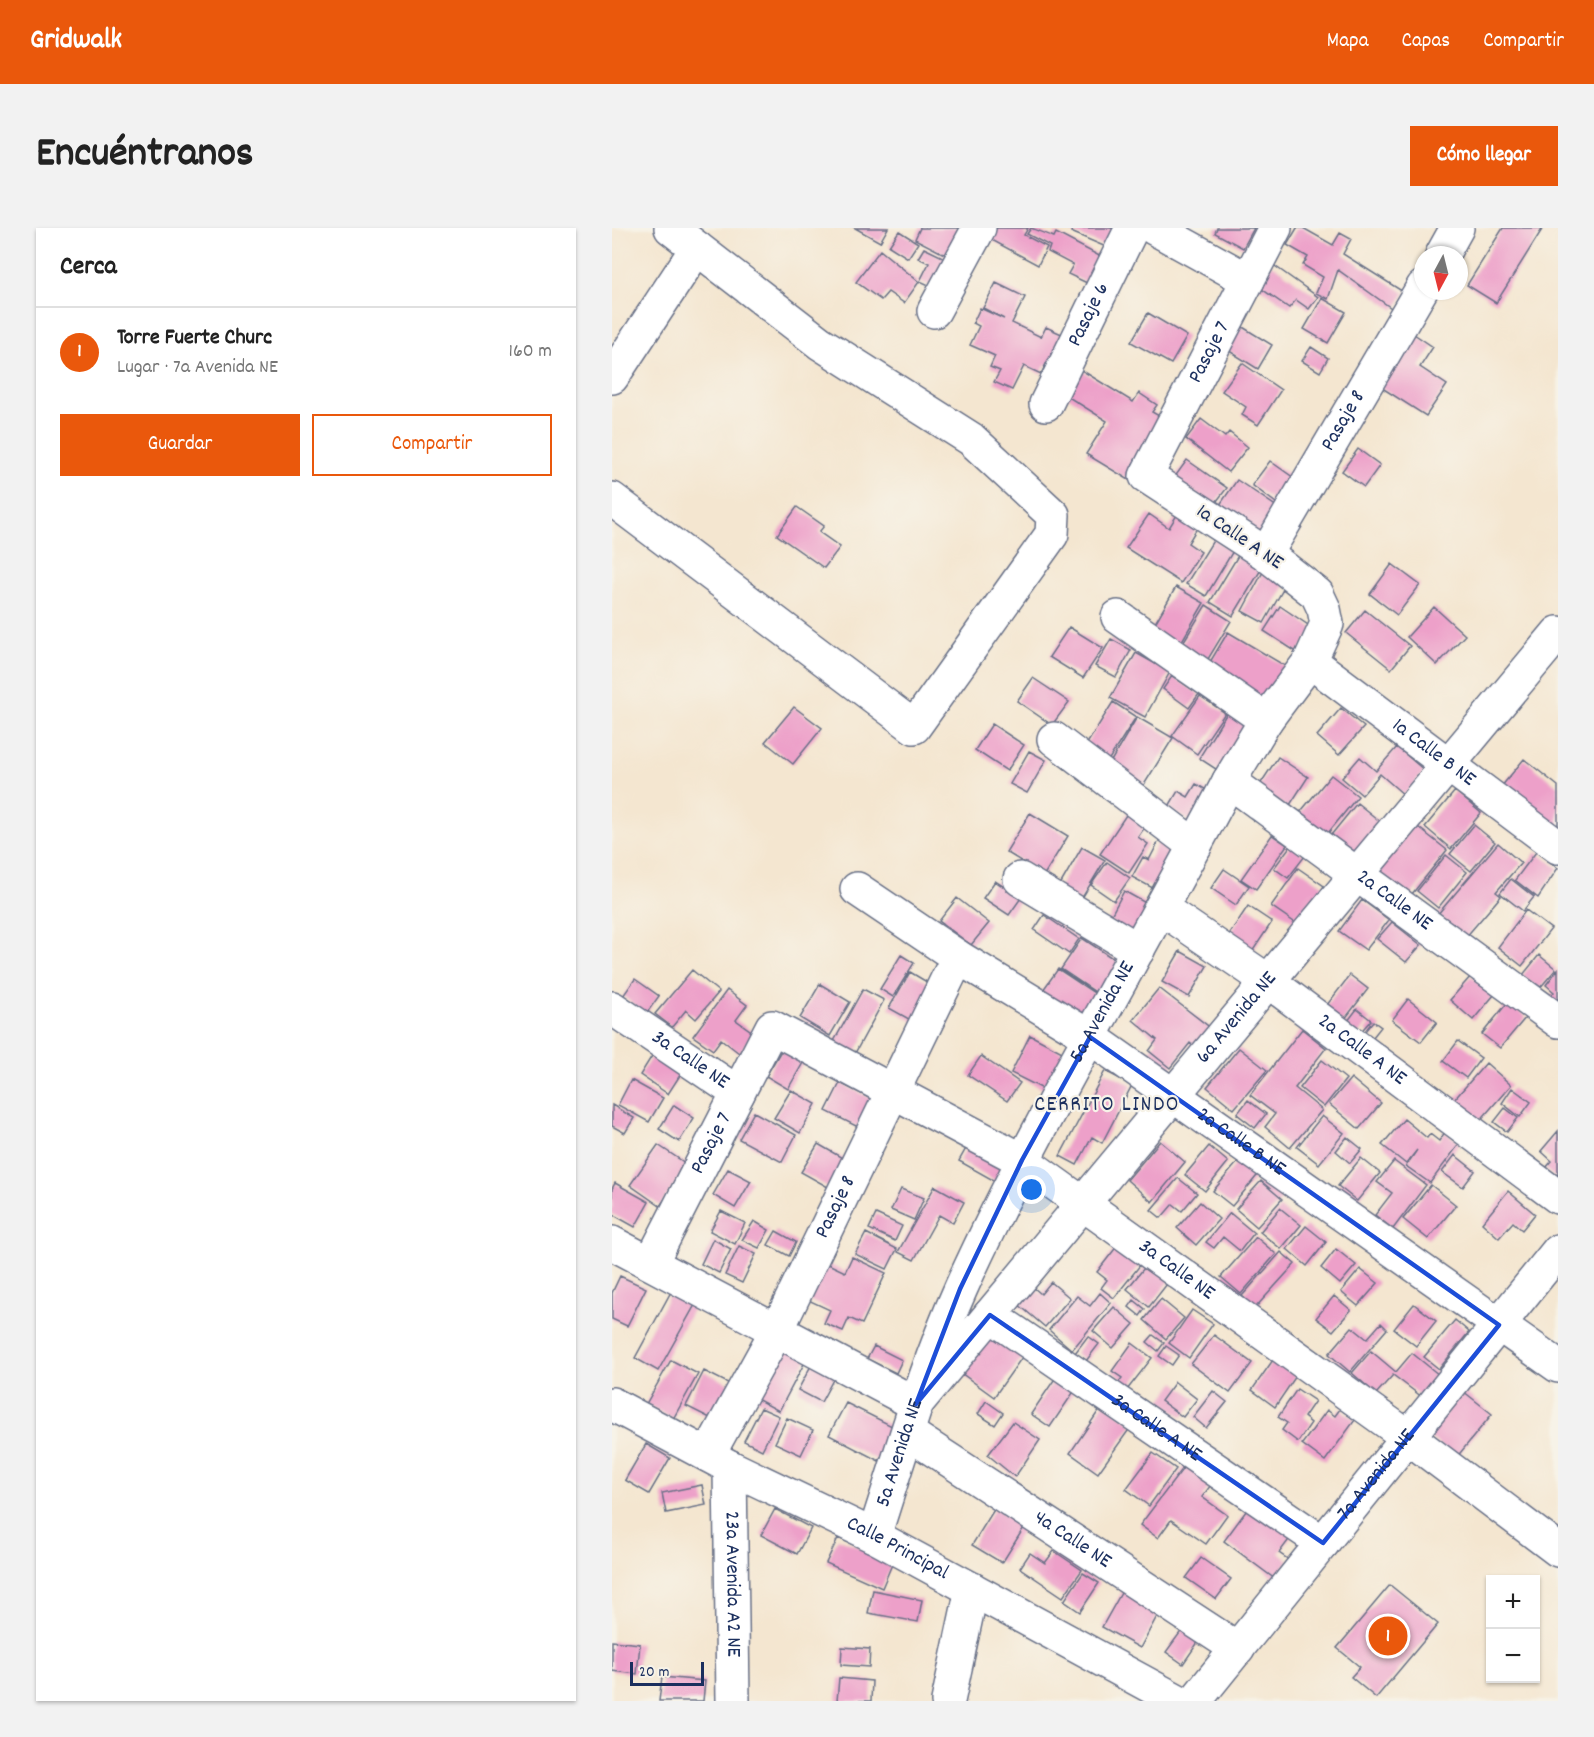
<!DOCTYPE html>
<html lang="es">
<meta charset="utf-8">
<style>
:root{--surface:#fff;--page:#f2f2f2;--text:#222;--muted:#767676;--line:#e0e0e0;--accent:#ea580c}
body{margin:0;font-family:Dekko,sans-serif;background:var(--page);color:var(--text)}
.controls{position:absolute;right:18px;bottom:18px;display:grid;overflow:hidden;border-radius:0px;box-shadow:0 2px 4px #0004}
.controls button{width:54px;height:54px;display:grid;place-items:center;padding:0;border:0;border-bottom:2px solid var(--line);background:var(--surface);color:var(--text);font:30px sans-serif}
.compass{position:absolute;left:802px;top:18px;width:54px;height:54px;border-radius:50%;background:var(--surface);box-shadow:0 2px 4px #0004;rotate:187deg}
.scale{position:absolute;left:18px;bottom:15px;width:74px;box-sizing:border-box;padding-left:6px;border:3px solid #1b2f5e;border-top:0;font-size:16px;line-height:21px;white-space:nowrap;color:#1b2f5e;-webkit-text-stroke:4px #f7f3e8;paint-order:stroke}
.you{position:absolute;left:420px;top:962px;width:21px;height:21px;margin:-15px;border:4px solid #fff;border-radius:50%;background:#1a73e8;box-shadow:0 0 0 9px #1a73e833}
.badge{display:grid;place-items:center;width:39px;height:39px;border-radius:50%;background:var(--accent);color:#fff;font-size:20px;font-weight:700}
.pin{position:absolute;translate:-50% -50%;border:3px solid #fff;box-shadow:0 2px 6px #0006}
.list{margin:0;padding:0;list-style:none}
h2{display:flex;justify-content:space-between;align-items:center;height:78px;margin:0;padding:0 24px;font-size:26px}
h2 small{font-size:20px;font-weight:400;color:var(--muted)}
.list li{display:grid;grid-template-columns:39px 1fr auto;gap:18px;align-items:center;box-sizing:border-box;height:90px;padding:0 24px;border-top:2px solid var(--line)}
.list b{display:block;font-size:22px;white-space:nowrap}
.list p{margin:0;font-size:20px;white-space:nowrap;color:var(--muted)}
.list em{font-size:20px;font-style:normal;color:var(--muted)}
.actions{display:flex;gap:12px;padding:18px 24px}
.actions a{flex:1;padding:14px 0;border:2px solid var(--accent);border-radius:0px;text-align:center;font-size:21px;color:var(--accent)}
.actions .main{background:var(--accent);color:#fff}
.map{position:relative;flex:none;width:946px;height:1473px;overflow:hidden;border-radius:0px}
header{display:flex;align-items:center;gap:36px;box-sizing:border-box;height:84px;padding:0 30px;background:var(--accent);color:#fff}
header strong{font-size:28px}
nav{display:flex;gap:33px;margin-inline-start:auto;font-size:21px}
.intro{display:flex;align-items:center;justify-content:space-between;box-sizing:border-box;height:144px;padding:0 36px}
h1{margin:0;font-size:42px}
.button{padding:15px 27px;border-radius:0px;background:var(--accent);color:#fff;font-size:21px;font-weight:700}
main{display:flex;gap:36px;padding:0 36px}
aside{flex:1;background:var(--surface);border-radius:0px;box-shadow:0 2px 4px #0004}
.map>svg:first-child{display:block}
.building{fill:#eda0c9}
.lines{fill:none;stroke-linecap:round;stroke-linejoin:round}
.minor-casing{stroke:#676f86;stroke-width:36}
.minor{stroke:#fff;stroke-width:33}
.marked{fill:none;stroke:#1d4ed8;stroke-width:4.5;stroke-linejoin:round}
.labels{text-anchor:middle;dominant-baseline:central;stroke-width:4.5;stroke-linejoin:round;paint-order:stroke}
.street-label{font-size:21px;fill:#1b2f5e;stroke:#f7f3e8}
.neighbourhood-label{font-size:22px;letter-spacing:1.5px;fill:#1b2f5e;stroke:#f7f3e8}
</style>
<header>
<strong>Gridwalk</strong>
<nav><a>Mapa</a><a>Capas</a><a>Compartir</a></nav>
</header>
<div class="intro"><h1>Encuéntranos</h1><a class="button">Cómo llegar</a></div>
<main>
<aside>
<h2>Cerca<small></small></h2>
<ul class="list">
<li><span class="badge">1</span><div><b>Torre Fuerte Churc</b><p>Lugar · 7a Avenida NE</p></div><em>160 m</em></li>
</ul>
<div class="actions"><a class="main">Guardar</a><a>Compartir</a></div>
</aside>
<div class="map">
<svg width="946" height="1473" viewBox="0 0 946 1473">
<rect width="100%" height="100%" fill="#f7f3e8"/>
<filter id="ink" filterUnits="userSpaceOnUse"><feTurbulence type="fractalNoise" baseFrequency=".0167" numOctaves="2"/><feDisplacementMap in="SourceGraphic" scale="12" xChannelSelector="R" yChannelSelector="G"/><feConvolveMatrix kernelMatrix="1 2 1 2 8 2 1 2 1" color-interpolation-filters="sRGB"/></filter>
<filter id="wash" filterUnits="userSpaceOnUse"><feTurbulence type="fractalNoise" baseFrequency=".008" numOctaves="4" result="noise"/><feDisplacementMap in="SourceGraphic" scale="24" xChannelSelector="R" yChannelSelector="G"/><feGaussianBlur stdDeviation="1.35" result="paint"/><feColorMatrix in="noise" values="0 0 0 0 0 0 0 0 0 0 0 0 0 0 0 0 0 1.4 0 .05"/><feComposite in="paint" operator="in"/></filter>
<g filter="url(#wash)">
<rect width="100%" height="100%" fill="#f4e6d0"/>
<g id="blocks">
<path class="building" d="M243 0H276L268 14Z
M308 0H348L353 3 338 29 303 11Z
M384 0H416L412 7 435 19 426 37 378 11Z
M419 0 442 9 444 5 495 32 475 55 456 46 461 37 436 24 438 18 415 6Z
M460 0H500L509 4 501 22 459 4Z
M605 0H642L631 20 603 5Z
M685 0H691L721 17 728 5 739 11 731 26 793 65 782 82 726 42 716 71 704 65 711 49 691 37 696 29 675 17Z
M891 0H931L884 75 855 57Z
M287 3 306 15 296 30 277 18Z
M312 20 335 31 321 59 308 53 317 35 306 30Z
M268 22 307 54 292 75 276 64 269 72 244 54Z
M660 36 706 69 697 81 684 72 677 80 644 57Z
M384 55 413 69 400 95 429 109 434 99 454 108 443 140 434 136 429 146 412 138 400 162 382 154 388 143 378 139 383 128 358 117 367 98 361 95 368 80 392 91 371 80Z
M710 70 734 84 716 115 692 101Z
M536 85 575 108 559 136 519 114Z
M629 98 660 117 646 141 614 121Z
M802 106 821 119 808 139 835 157 814 188 767 158Z
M699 119 716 130 708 144 690 133Z
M630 135 669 162 646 197 630 187 634 179 610 163Z
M466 140 521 174 527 165 545 177 540 184 554 192 517 252 474 226 495 193 450 165Z
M589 191 613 209 617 204 636 219 616 244 574 211Z
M746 221 768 237 752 259 730 243Z
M575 232 615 260 601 278 562 250Z
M658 233 682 250 664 275 640 257Z
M625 252 665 279 645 308 605 281Z
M185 279 212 298 207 304 228 319 212 340 165 307Z
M568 282 588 295 576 315 589 324 569 355 514 320 537 286 557 300Z
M602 311 621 323 594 368 574 356Z
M627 326 650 340 621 388 598 374Z
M780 336 808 357 785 387 758 366Z
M651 344 674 356 652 395 630 383Z
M564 359 592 375 567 418 539 402Z
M594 377 619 393 590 441 564 426Z
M668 378 702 401 686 425 652 403Z
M822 379 853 407 825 437 795 409Z
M753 382 798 418 779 441 734 405Z
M457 399 491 420 471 450 437 429Z
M616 404 675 439 651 479 592 444Z
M499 411 519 422 504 449 483 438Z
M524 425 558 444 533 489 498 470Z
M560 448 587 466 577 480 551 461Z
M421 450 457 474 440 497 405 473Z
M588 468 613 485 585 526 560 508Z
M501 474 524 489 494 536 471 522Z
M182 479 210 500 181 536 153 514Z
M729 480 752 499 727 527 705 508Z
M615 485 646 504 616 549 587 530Z
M525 489 561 510 530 560 495 540Z
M380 496 412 517 395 543 363 522Z
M785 519 813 543 792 567 768 546 750 567 730 550 748 529 764 543Z
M417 523 434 532 415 565 398 556Z
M666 529 696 549 676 580 645 561Z
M912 531 946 558V603L889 559Z
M719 547 746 568 712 610 685 588Z
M584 556 610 571 592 601 556 580 566 563 576 569Z
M843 563 869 585 839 621 813 599Z
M745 575 770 595 739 632 715 612Z
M518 581 537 593 526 609 536 616 517 645 488 626Z
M418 585 456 608 432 647 394 624Z
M802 596 835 622 796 671 763 645Z
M862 597 883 614 859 643 838 626Z
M550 607 574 620 550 665 520 649 531 629 537 632Z
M660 607 675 617 644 661 629 651Z
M886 615 909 635 884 664 889 668 853 710 825 687Z
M679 617 693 628 676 650 662 640Z
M470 619 493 632 467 675 445 662Z
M924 624 946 640 926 670 903 652Z
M834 627 855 644 826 680 805 663Z
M495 634 518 650 502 673 479 657Z
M686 640 712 658 685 696 659 678Z
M612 641 637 658 624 677 599 660Z
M899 651 922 669 911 683 888 665Z
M383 653 409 670 397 687 371 670Z
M512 663 539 678 523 707 496 693Z
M345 670 377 695 359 717 327 693Z
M750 672 777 692 754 722 727 703Z
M636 678 660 694 636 730 612 714Z
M914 682 939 701 910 738 886 719Z
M432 687 467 711 457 726 422 702Z
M780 694 809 717 794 734 765 711Z
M470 710 517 741 497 773 449 741Z
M568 723 595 738 577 769 550 754Z
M289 727 302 735 281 769 268 761Z
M927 727 944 741 927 761 910 748Z
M446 741 496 774 480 798 426 769Z
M946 741V779L936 771 942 764 934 757Z
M80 742 107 764 84 791 74 782 60 799 43 786Z
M298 744 325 760 304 795 277 780Z
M738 747 756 761 729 796 711 782Z
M859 748 882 767 861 792 838 772Z
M23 751 47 768 34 786 11 768Z
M208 756 238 774 218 808 188 790Z
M547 760 600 801 585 821 578 815 558 840 537 823 545 812 521 792Z
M251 761 272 772 242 827 221 815Z
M115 762 135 777 124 792 142 805 127 825 109 811 101 822 81 808Z
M796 771 825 794 809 814 780 792Z
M896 774 914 789 888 820 870 806Z
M745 781 759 792 745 808 732 798Z
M761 793 769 799 761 809 753 803Z
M690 801 714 820 683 860 710 882 678 920 653 899 663 886 638 867Z
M418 807 454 826 435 863 399 845Z
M846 813 869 830 854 850 831 833Z
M627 820 655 842 622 881 595 859Z
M170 821 192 833 176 861 154 848Z
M43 823 72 841 56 866 28 847Z
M369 828 408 855 395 873 356 847Z
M710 832 734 851 712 879 688 860Z
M874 835 899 857 866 895 841 873Z
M493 843 520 857 490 915 480 909 465 937 448 928Z
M739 850 769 875 747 901 717 876Z
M19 852 51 870 37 894 6 877Z
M228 855 260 871 246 899 214 883Z
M900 860 919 874 908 889 890 875Z
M179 862 204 876 188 905 162 890Z
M636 872 654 886 643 900 625 886Z
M0 877 22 890 13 905 0 898Z
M62 877 82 890 67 914 47 901Z
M893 880 906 890 895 904 882 894Z
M142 884 184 907 170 934 127 911Z
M710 888 732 905 707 936 685 919Z
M792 891 815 910 818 906 827 913 833 904 848 915 818 955 794 938 805 922 794 936 770 917Z
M946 903V952L933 941 940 933 929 923Z
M735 909 750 921 738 935 724 923Z
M548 913 573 934 540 974 515 952Z
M206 916 239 935 223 963 189 944Z
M46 917 76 937 48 978 18 957Z
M356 917 398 939 388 956 347 933Z
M597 918 616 934 593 963 573 947Z
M843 927 863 943 851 959 830 944Z
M631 928 649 943 620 978 601 963Z
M749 930 768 945 745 973 726 958Z
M782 933 814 957 781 1001 763 987 780 965 765 954Z
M116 941 139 953 123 980 101 967Z
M566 950 585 965 570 983 561 976 549 990 539 982Z
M649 953 670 971 645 999 624 981Z
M3 955 37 974 23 999 0 986V961Z
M819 957 844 977 816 1011 791 991Z
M323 958 352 974 341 995 327 987 302 1032 286 1024Z
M289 961 312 970 302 992 279 982Z
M896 963 923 986 910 1002 901 994 887 1010 870 995Z
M588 974 607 991 584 1017 565 1000Z
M668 980 689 997 669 1021 648 1004Z
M109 983 133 995 123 1016 98 1003Z
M618 985 642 1005 628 1023 611 1009 602 1020 594 1014Z
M264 986 290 998 283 1013 257 1001Z
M142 993 157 1002 147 1020 130 1012Z
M694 998 714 1014 695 1038 675 1021Z
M164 1003 184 1014 177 1028 156 1017Z
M254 1005 285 1021 275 1041 243 1026Z
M644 1009 664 1026 629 1066 609 1049Z
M101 1011 119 1021 107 1045 89 1036Z
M509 1013 533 1031 502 1070 489 1060 495 1052 485 1044Z
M127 1018 144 1026 130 1055 113 1047Z
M724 1021 744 1037 728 1056 709 1040Z
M669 1024 683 1036 643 1080 630 1068Z
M240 1029 274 1045 250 1096 237 1090 231 1103 212 1095 218 1082 194 1071 212 1034 233 1044Z
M537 1034 559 1051 537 1079 515 1061Z
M748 1041 766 1055 746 1078 729 1064Z
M8 1048 34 1060 15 1098 0 1091V1065Z
M439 1054 458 1070 433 1099 406 1076 421 1059 429 1066Z
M60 1062 84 1075 46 1143 23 1130Z
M488 1065 499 1075 460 1122 437 1102 465 1068 478 1078Z
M722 1068 739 1082 721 1103 704 1090Z
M549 1071 572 1090 554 1111 532 1092Z
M522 1072 533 1081 528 1088 517 1079Z
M802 1076 824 1093 804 1118 782 1101Z
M502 1079 522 1096 501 1120 481 1103Z
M580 1082 601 1096 577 1130 557 1115Z
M843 1092 857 1104 827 1141 812 1129Z
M769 1095 775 1101 738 1144 717 1126 740 1099 755 1111Z
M380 1100 413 1125 382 1169 349 1145Z
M541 1107 552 1115 546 1123 535 1114Z
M602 1107 640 1135 618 1165 579 1136Z
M476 1108 487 1116 474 1133 463 1125Z
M165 1114 195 1130 167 1183 137 1167Z
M520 1115 540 1130 515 1162 506 1155 510 1150 500 1143Z
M262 1118 290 1132 284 1145 255 1131Z
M554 1118 567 1127 560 1137 547 1128Z
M759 1123 784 1144 800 1125 827 1147 810 1169 781 1147 764 1166 740 1145Z
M59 1132 86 1146 61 1191 34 1176Z
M661 1132 684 1148 663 1179 640 1162Z
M201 1134 224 1146 209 1174 186 1162Z
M92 1143 120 1157 102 1192 74 1178Z
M444 1149 463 1162 438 1199 419 1186Z
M563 1154 585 1171 571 1189 549 1173Z
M685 1161 703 1173 692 1189 699 1195 686 1214 670 1202 675 1195 666 1189Z
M601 1163 615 1174 594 1200 581 1189Z
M851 1163 880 1186 844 1230 815 1207Z
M374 1173 391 1185 383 1197 366 1186Z
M234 1175 284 1200 267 1233 217 1207Z
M492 1175 521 1196 486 1245 458 1225Z
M149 1180 167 1188 150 1222 132 1213Z
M728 1181 743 1192 713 1233 690 1216 715 1182 723 1188Z
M175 1190 201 1202 189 1227 163 1215Z
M401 1194 428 1212 403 1249 376 1227Z
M34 1216 58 1230 37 1266 13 1252Z
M541 1225 564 1241 537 1278 514 1261Z
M578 1231 604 1250 590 1269 615 1287 594 1316 559 1292 546 1310 528 1297Z
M90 1257 94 1277 54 1285 50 1265Z
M640 1275 682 1305 667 1325 677 1332 663 1351 612 1313Z
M383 1280 413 1298 390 1335 360 1317Z
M163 1281 199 1300 185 1326 149 1307Z
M226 1310 281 1334 270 1360 214 1335Z
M442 1323 470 1342 451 1369 408 1340 418 1325 433 1335Z
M589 1330 619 1351 604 1371 574 1350Z
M471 1345 487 1355 468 1384 452 1373Z
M778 1357 826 1396 764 1470 739 1449 748 1439 725 1420Z
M513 1358 550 1379 528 1420 490 1399Z
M261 1362 310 1372 306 1394 256 1385Z
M573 1398 589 1410 571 1436 554 1424Z
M0 1413 28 1416 25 1446 0 1443Z
M230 1419 258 1421 257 1439 229 1437Z
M50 1449 93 1453 91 1473H47Z
M227 1450 260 1453 259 1473H225Z"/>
</g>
</g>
<g filter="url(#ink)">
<use href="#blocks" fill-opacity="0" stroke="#676f86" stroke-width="1.5"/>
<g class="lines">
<defs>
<g id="minor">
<path d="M542 0 636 52"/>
<path d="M830 27 845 0"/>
<path d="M322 83 367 0"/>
<path d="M0 149 85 20"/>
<path id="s1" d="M434 176 520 0"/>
<path d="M0 271 302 499 440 306 441 287 359 211 208 115 59 0"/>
<path id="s2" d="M654 326 811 59"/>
<path d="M506 389 654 492"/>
<path id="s3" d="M698 433 946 619"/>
<path d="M442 511 583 618"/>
<path id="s4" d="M617 553 946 793"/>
<path d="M408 651 526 722"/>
<path id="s5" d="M245 661 346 729 478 809 946 1138"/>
<path id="s6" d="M549 680 656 753 946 969"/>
<path id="s7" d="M0 780 126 865"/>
<path id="s8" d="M0 1015 304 1176 946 405"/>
<path id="s9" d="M39 1035 160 799 410 932 796 1209 946 1322"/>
<path id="s10" d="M378 1087 711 1315"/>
<path id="s11" d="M0 1176 118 1239 262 1308 566 1473"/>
<path id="s12" d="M296 1205 626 1421"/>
<path id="s13" d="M96 1227 165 1102 346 729"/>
<path id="s14" d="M118 1239 121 1473"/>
<path id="s15" d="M262 1308C289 1225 313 1140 349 1060 428 886 529 723 617 553L654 492 698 433 715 396 712 381 705 366 654 326 534 248 663 0"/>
<path d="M336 1473 360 1361"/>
<path id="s16" d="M583 1473 946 1023"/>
</g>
</defs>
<use href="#minor" class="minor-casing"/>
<use href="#minor" class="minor"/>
</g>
</g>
<path class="marked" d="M478 809 887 1097 711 1315 378 1087 304 1176 348 1061 410 932Z"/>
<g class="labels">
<g class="street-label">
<text stroke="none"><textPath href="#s1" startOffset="99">Pasaje 6</textPath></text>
<text stroke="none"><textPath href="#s15" startOffset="1401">Pasaje 7</textPath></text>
<text stroke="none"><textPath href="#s2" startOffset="154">Pasaje 8</textPath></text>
<text transform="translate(627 310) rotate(34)">1a Calle A NE</text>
<text stroke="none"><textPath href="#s3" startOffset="154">1a Calle B NE</textPath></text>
<text stroke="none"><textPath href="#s4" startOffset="204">2a Calle NE</textPath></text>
<text stroke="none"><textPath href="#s15" startOffset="573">5a Avenida NE</textPath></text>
<text stroke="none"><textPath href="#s8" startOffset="846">6a Avenida NE</textPath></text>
<text stroke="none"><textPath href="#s6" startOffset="246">2a Calle A NE</textPath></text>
<text stroke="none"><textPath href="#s7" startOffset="94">3a Calle NE</textPath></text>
<text stroke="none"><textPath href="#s5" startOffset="460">2a Calle B NE</textPath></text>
<text stroke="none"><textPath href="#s9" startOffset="134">Pasaje 7</textPath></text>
<text stroke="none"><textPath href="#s13" startOffset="279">Pasaje 8</textPath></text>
<text stroke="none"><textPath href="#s9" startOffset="738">3a Calle NE</textPath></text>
<text stroke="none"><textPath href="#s10" startOffset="201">3a Calle A NE</textPath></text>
<text stroke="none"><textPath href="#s15" startOffset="87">5a Avenida NE</textPath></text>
<text stroke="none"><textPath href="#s16" startOffset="290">7a Avenida NE</textPath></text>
<text stroke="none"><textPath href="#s12" startOffset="196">4a Calle NE</textPath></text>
<text stroke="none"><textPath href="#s11" startOffset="320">Calle Principal</textPath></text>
<text stroke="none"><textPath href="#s14" startOffset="117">23a Avenida A2 NE</textPath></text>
</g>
<g class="neighbourhood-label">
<text x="495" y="877">CERRITO LINDO</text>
</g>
</g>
</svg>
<div class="controls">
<button>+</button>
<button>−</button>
</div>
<svg class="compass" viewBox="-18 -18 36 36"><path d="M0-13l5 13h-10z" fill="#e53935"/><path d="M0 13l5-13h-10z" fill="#767676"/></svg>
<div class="scale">20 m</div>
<div class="you"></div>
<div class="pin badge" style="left:776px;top:1408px">1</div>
</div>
</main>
